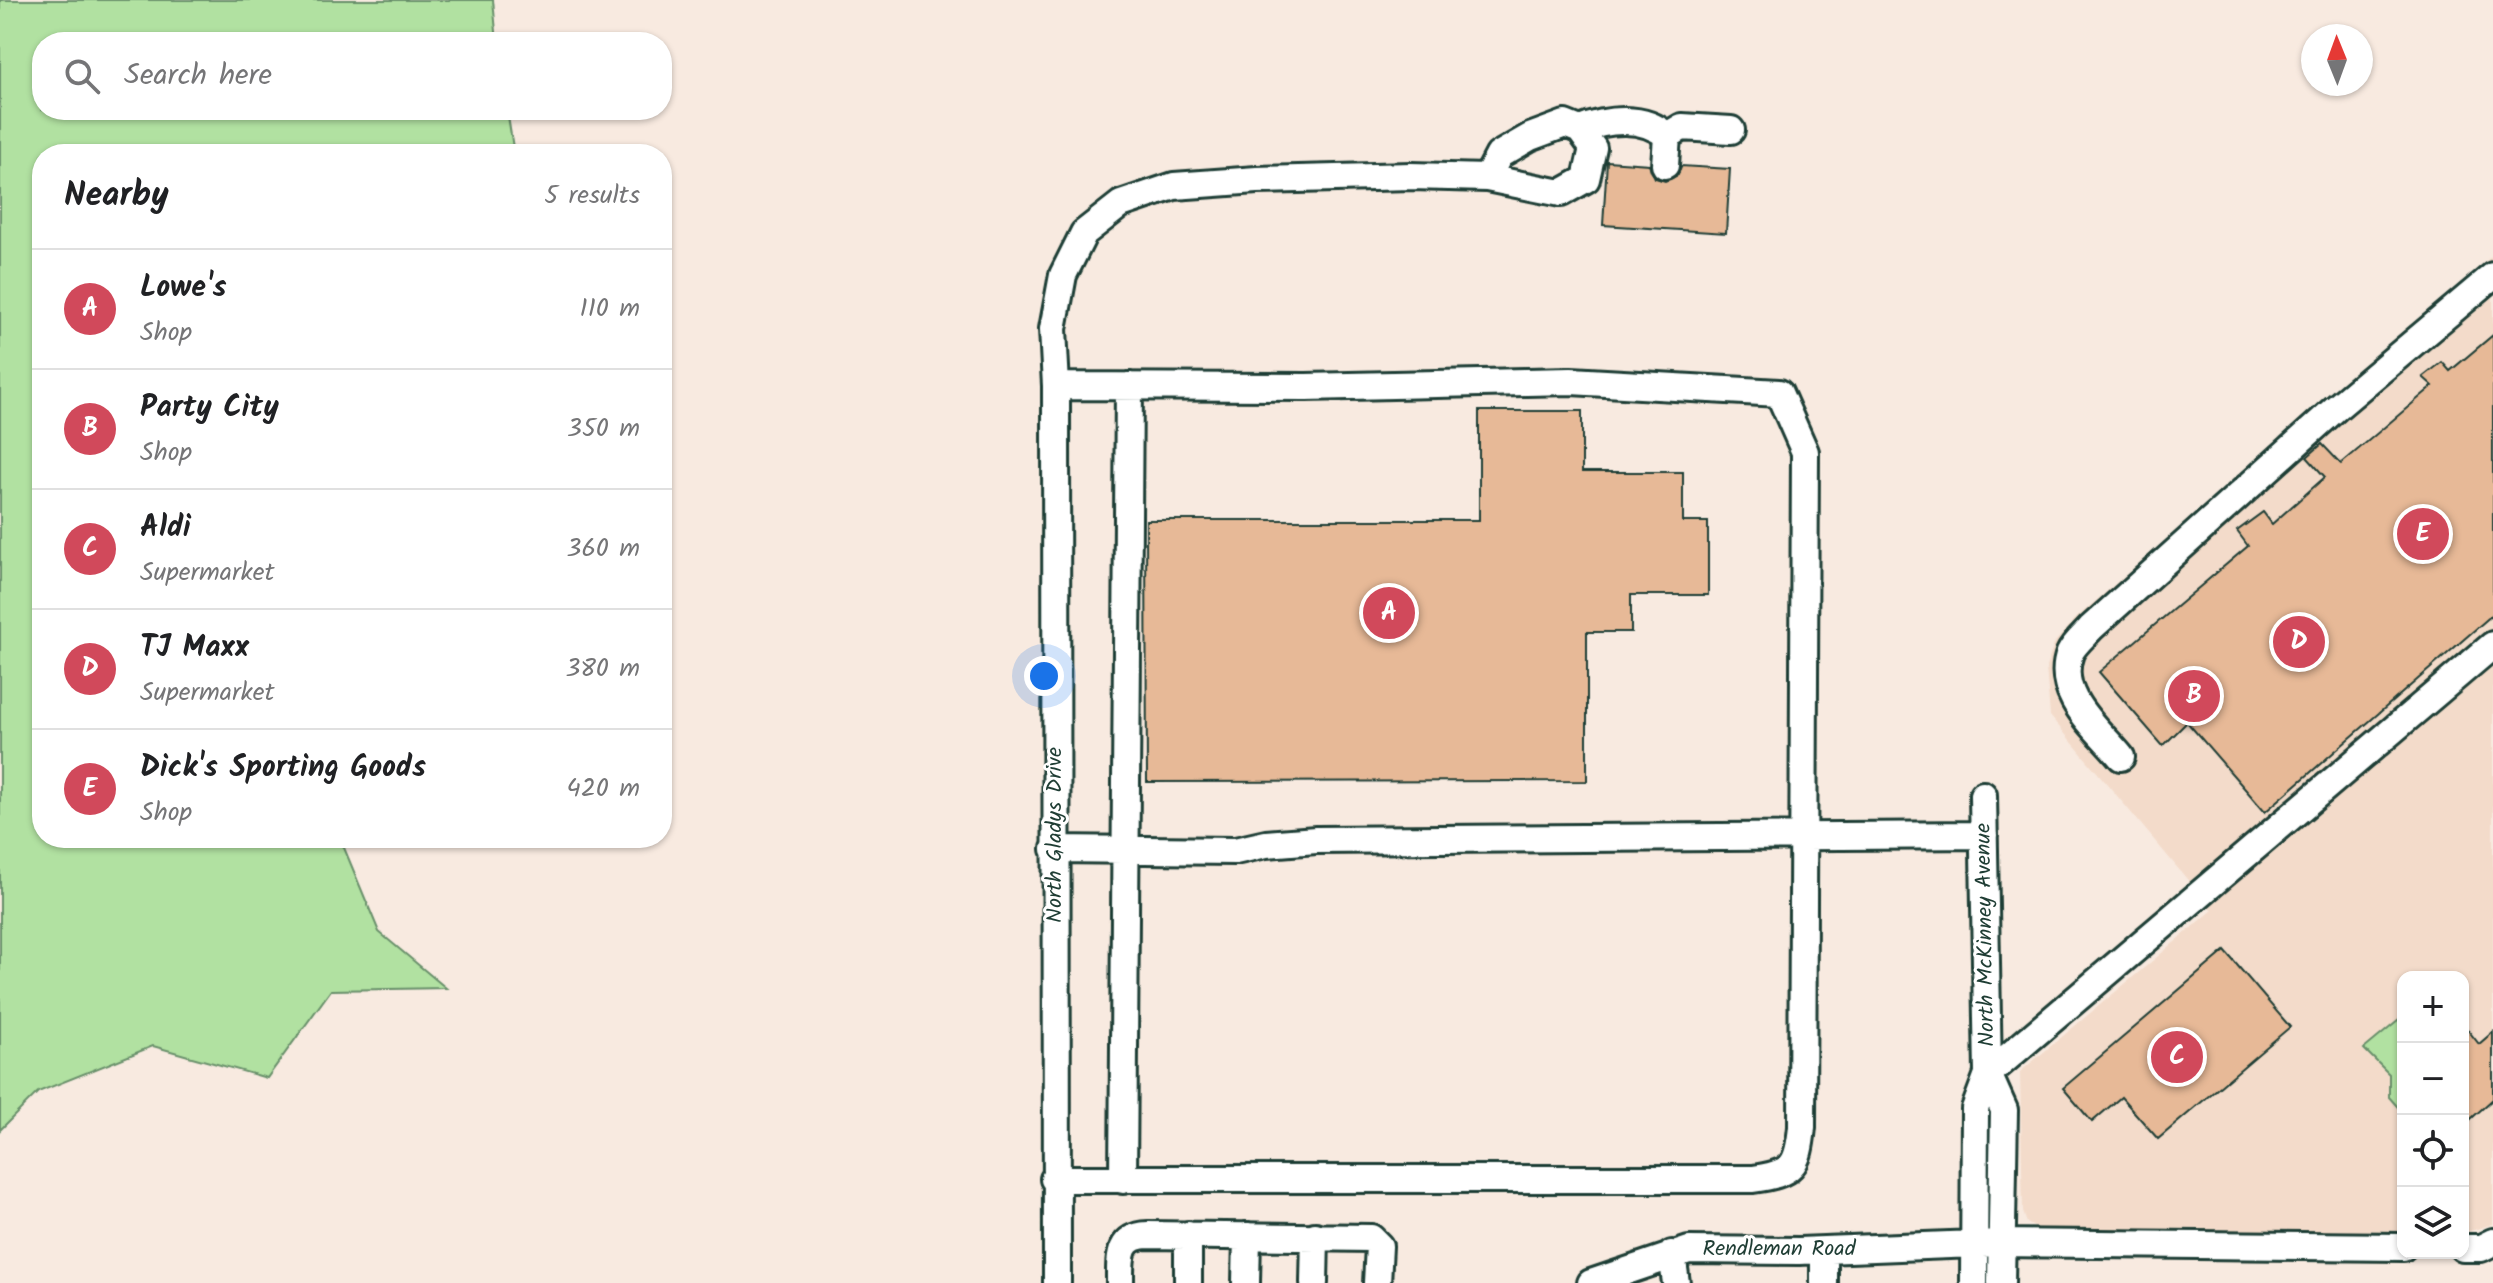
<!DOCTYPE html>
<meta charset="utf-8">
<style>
:root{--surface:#fff;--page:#f6f6f6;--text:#202124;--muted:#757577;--line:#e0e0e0;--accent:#d1495b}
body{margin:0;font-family:Kalam,sans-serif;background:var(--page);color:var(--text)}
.controls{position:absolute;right:24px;bottom:24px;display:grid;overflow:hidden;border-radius:16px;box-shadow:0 2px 6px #0004}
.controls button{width:72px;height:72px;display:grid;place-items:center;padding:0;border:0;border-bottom:2px solid var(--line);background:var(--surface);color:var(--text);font:40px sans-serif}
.compass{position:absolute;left:2301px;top:24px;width:72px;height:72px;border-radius:50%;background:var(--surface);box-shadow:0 2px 6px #0004;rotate:359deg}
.you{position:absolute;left:1044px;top:676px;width:28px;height:28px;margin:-20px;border:6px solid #fff;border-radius:50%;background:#1a73e8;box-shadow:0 0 0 12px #1a73e833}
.badge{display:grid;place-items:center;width:52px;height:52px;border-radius:50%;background:var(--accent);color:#fff;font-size:26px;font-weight:700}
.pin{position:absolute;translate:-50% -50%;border:4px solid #fff;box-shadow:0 2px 8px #0006}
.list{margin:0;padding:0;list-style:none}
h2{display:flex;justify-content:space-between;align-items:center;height:104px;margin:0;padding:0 32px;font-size:34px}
h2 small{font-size:26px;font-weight:400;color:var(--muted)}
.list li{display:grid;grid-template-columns:52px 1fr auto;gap:24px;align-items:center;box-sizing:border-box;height:120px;padding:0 32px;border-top:2px solid var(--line)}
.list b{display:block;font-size:30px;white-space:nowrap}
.list p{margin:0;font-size:26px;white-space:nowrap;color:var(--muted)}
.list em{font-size:26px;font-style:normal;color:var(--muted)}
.icon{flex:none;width:44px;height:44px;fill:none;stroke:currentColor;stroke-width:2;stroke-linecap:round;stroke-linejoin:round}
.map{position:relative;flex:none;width:2493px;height:1283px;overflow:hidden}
.search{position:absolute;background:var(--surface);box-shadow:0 2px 6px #0004;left:32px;top:32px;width:640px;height:88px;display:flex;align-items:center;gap:20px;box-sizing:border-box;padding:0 28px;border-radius:32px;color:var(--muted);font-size:30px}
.panel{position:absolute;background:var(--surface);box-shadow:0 2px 6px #0004;left:32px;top:144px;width:640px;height:704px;border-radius:32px}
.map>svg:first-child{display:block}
.built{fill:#f3dbca}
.green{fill:#b1e1a1;stroke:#688f6a;stroke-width:2}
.building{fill:#e7b997;stroke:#1f3d34;stroke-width:2}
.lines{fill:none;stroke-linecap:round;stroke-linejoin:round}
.minor-casing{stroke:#1f3d34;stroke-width:32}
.minor{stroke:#fff;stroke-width:26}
.labels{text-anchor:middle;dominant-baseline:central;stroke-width:6;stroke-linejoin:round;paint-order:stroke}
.street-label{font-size:22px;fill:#1f3d34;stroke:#fff}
</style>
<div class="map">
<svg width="2493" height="1283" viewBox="0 0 2493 1283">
<rect width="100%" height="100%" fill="#f8eae0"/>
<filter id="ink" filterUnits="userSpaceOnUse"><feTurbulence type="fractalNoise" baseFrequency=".0125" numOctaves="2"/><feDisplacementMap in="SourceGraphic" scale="16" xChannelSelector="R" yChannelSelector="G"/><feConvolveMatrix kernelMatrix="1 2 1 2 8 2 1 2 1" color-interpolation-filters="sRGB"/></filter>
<g filter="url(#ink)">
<path class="built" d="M2493 255V1224L2463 1233V977H2403V1235L2041 1231 2027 1223 2023 1212 2020 1072 2213 910 2050 716 2046 667 2055 642 2074 620Z"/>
<path class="green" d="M0 0H493L497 42H42V110H507L514 154H42V838H340L379 932 446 988 331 990 267 1078 153 1046 38 1092 0 1130Z
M2399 1020 2403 1023V1113L2389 1097V1074L2364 1049Z"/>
<path class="building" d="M1607 161 1649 164 1655 178 1665 181 1678 175 1681 166 1730 169 1726 233 1603 225Z
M2493 335V614L2265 812 2187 722 2163 746 2099 672 2248 546 2237 531 2263 512 2272 524 2325 477 2307 457 2322 444 2341 464 2433 386 2423 377 2442 362 2450 371Z
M1479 411H1582V472H1683V522H1708V595H1631V632H1587V781L1147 782 1146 520H1479Z
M2225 951 2290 1027 2158 1139 2121 1097 2092 1122 2063 1088Z
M2463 1024 2479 1044 2493 1032V1099L2463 1126Z"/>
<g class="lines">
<defs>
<path id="minor" d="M1580 130C1607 119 1644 115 1667 136L1665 165
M1667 136 1682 127 1731 130
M2121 757C2097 728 2054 695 2070 653 2074 644 2085 635 2091 628L2336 408 2493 276
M1055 849 1235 851 1266 844 1316 840 1984 835
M1988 1074 2493 645
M1988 1074 2004 1110 2001 1283
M1054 1179H1753C1793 1173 1798 1167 1802 1127L1805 452 1779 393 1571 381 1306 387 1056 386
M1123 1180 1129 386
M1188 1235V1283
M2463 1248H2481L2493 1242
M1672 1254 1676 1283
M1057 1283 1056 386 1053 329 1063 275 1084 233 1121 204 1174 186 1257 180 1411 176 1487 178 1561 193 1586 179 1593 148 1580 130 1565 124 1530 137 1499 155 1487 178
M1120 1283C1120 1258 1118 1236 1148 1235L1371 1238 1379 1246 1377 1283
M1246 1283 1247 1236
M1314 1283 1315 1236
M1591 1283 1689 1250 1799 1251 2000 1243 2403 1247
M1824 1283V1250
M1974 1283 1975 1109 1988 1074 1983 795"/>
</defs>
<use href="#minor" class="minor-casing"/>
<use href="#minor" class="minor"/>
</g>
</g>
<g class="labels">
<g class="street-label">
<text transform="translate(1055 835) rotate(-90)">North Gladys Drive</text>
<text transform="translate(1986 935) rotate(-91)">North McKinney Avenue</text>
<text x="1779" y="1249">Rendleman Road</text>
</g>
</g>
</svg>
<div class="controls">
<button>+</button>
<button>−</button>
<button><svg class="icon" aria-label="locate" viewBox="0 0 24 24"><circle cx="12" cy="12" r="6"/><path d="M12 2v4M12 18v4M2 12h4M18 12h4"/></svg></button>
<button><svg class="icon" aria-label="layers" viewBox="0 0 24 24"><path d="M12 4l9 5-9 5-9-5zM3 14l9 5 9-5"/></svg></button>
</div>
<svg class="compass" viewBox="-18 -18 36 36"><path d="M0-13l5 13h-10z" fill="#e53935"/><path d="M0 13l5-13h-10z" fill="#757577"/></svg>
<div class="you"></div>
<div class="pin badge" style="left:1389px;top:613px">A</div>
<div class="pin badge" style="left:2194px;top:696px">B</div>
<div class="pin badge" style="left:2177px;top:1057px">C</div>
<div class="pin badge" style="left:2299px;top:642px">D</div>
<div class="pin badge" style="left:2423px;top:534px">E</div>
<div class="search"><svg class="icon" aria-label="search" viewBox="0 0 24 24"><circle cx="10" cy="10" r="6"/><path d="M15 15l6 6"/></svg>Search here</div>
<section class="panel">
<h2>Nearby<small>5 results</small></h2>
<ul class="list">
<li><span class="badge">A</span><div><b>Lowe's</b><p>Shop</p></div><em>110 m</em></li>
<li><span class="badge">B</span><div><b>Party City</b><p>Shop</p></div><em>350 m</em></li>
<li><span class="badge">C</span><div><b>Aldi</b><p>Supermarket</p></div><em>360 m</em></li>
<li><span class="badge">D</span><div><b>TJ Maxx</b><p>Supermarket</p></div><em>380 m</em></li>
<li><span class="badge">E</span><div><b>Dick's Sporting Goods</b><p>Shop</p></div><em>420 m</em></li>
</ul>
</section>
</div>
